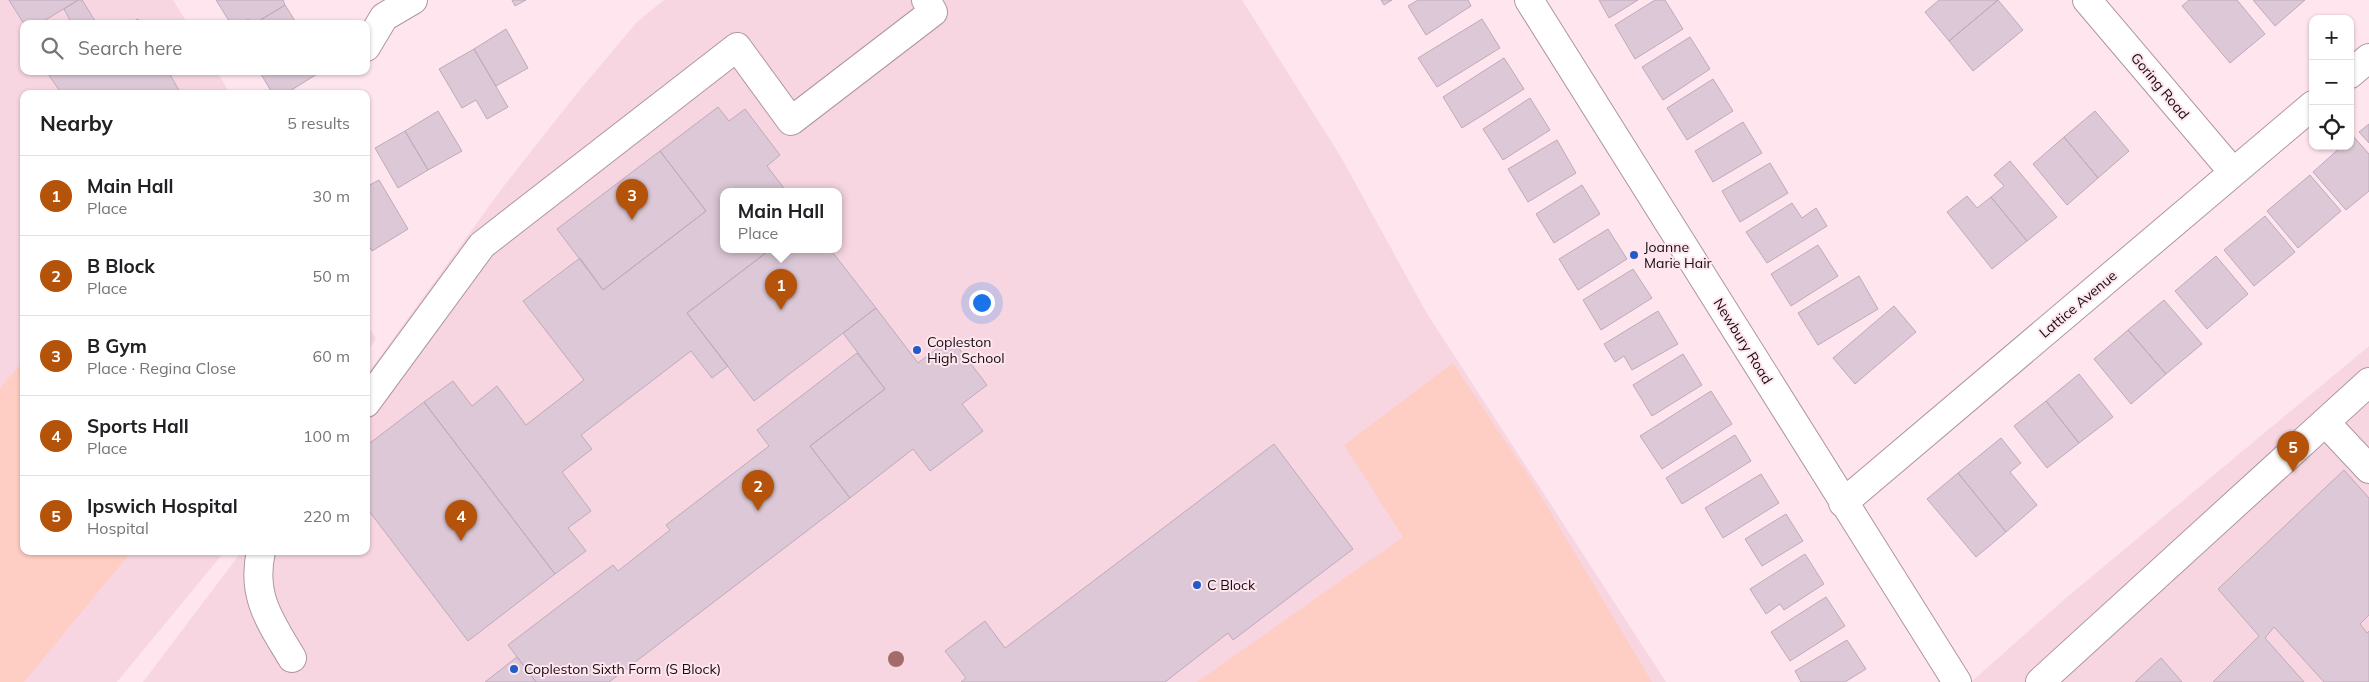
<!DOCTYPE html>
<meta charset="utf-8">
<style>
:root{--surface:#fff;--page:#f2f2f2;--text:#202124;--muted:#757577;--line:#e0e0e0;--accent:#b45309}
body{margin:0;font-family:Mulish,sans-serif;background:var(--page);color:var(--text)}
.controls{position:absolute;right:15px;top:15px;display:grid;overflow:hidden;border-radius:10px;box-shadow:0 1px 4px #0004}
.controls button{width:45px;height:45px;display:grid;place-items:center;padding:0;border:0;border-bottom:1px solid var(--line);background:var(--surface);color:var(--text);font:25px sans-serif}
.you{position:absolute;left:981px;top:302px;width:18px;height:18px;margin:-12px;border:4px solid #fff;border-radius:50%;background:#1a73e8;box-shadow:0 0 0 8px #1a73e833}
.badge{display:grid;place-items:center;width:32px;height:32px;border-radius:50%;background:var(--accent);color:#fff;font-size:16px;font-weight:700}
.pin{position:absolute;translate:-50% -41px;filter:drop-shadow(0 1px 2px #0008)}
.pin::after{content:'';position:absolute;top:26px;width:18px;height:15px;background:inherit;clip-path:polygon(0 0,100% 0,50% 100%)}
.popup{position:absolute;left:720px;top:188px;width:122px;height:65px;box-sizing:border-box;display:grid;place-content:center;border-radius:10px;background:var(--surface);filter:drop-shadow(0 1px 4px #0005);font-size:16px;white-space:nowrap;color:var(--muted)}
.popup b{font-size:19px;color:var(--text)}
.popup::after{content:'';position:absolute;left:50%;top:100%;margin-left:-10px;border:10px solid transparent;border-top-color:var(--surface)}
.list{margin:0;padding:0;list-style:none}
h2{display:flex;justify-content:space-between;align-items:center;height:65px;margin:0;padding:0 20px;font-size:21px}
h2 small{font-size:16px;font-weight:400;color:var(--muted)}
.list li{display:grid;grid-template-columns:32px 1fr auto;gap:15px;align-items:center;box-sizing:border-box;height:80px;padding:0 20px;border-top:1px solid var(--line)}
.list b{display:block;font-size:19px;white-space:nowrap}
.list p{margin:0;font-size:16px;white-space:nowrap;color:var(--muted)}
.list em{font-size:16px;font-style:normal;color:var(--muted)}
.icon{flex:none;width:28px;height:28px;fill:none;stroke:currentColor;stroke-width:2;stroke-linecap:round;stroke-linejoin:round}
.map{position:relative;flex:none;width:2369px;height:682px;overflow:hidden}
.search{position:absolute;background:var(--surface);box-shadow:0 1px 4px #0004;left:20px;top:20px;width:350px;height:55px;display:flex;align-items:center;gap:12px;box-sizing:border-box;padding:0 18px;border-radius:10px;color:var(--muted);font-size:19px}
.panel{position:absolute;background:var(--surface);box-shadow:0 1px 4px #0004;left:20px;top:90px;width:350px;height:465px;border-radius:10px}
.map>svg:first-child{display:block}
.built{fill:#f7d6e2;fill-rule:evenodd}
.green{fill:#fecec4}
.building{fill:#dcc8d6;stroke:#beaab8}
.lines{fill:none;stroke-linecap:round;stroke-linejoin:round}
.minor-casing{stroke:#ae979f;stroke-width:30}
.minor{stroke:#fff;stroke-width:28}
.tree{fill:#a46b6b}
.poi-dot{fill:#225bc7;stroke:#fee5ee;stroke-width:2}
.labels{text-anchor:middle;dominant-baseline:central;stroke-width:4;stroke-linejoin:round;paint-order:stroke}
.street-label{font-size:14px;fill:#140c0f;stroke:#fee5ee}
.poi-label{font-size:14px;fill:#140c0f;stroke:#fee5ee;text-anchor:start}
</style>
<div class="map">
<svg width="2369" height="682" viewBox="0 0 2369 682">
<rect width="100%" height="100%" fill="#fee5ee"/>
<path class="built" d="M0 0H173L188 24H24V71H217L230 94H24V551H225L117 682H0Z
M664 0H1242L1341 157 1426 312 1666 682H143L242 551H366V376L503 187 578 92 637 22ZM724 191H838V249H724Z
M366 322 376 339 366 353Z
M2369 346V682H1971L2066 598Z"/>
<path class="green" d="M24 360V551H132L24 682H0V388Z
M1453 363 1530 478 1652 682H1197L1403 537 1344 445Z"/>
<path class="building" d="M9 0H78L39 24H24Z
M78 0H82L97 24H72L64 9Z
M216 0H283L285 5 254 24 248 19 240 24H231Z
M512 0H526L515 6Z
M1381 0H1392L1384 5Z
M1418 0H1468L1471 6 1426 35 1408 6Z
M1599 0H1638L1609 18Z
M1655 0H1665L1683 29 1635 59 1615 25Z
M1939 0H1998L1949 41 1925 12Z
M1998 0 2023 30 1973 71 1949 41Z
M2189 0H2237L2265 34 2230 63 2182 6Z
M2253 0H2305L2275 26Z
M285 5 297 24H254Z
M138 19 141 24H128Z
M1482 19 1500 48 1437 87 1418 58Z
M506 29 528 68 496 86 474 49Z
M1690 37 1710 69 1663 100 1642 67Z
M474 49 508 107 487 119 476 100 462 108 439 69Z
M1504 58 1524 89 1462 128 1443 97Z
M51 71H168L181 94H62L48 74Z
M259 71H322L285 94H273Z
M1713 79 1733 111 1687 140 1667 108Z
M1530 98 1550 130 1503 160 1483 129Z
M718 107 729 121 745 109 780 155 767 166 786 191H724V249H771L687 313 728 366 712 378 691 351 581 435 592 449 562 472 591 511 568 528 586 551 555 574 424 402 453 381 472 406 497 386 526 425 584 380 523 301 580 258 603 290 706 211 660 151Z
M438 111 462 151 428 170 405 131Z
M2095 111 2129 151 2098 178 2064 137Z
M1743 122 1762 153 1713 182 1695 151Z
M2369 124V143L2359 132Z
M405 131 428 170 398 188 375 148Z
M2353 136 2369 154V191L2346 210 2313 172 2342 146H2350V139Z
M2064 137 2098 178 2067 205 2033 164Z
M1557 140 1576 173 1528 202 1508 169Z
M660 151 706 211 603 290 557 229Z
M2010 161 2057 217 2027 241 1991 197 2004 186 1994 175Z
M1770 163 1788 193 1740 222 1722 191Z
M2310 175 2341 211 2298 248 2267 211Z
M379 180 408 229 372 251 366 241V187Z
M1582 185 1600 214 1554 243 1536 214Z
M1967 196 1977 208 1991 197 2027 241 1992 269 1947 212Z
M1792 203 1802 218 1816 208 1827 226 1767 263 1746 232Z
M2265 216 2295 252 2254 286 2224 250Z
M1608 229 1627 259 1578 290 1559 259Z
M1818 245 1838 276 1791 306 1771 274Z
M771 249H830L876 308 754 401 687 313Z
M2216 256 2248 294 2207 329 2175 291Z
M1633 269 1652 298 1601 330 1583 300Z
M1859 276 1878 309 1818 345 1798 313Z
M2164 300 2202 344 2166 374 2128 330Z
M1894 306 1916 332 1855 384 1833 358Z
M876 308 918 363 951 338 987 385 962 404 983 431 930 471 913 449 850 498 810 446 885 389 843 333Z
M1658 311 1678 344 1632 370 1624 356 1615 362 1604 344Z
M2128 330 2166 374 2131 404 2094 359Z
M857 353 885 389 810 446 850 498 609 682H536L508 645 613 565 618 571 670 530 666 525 769 446 757 430Z
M1683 354 1702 385 1652 416 1633 385Z
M2079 374 2113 417 2079 443 2046 401Z
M1711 391 1732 424 1662 469 1640 436Z
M2046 401 2079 443 2047 468 2014 426Z
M424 402 555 574 468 641 366 507V446Z
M1735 435 1751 461 1682 504 1666 478Z
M2001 438 2021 463 2010 472 2037 505 2006 532 1958 473Z
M1274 444 1353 549 1233 640 1228 633 1165 682H961L966 678 945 651 985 621 1005 648Z
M2344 470 2369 498V615L2360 624 2367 633 2369 631V682H2324L2274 627 2265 638 2304 682H2213L2259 636 2218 589Z
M1958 473 2006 532 1976 557 1927 499Z
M1761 474 1779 503 1723 538 1705 508Z
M1786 514 1803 541 1762 566 1745 539Z
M1805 554 1824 584 1784 610 1780 604 1766 614 1750 589Z
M1826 597 1845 626 1790 661 1771 632Z
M1847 640 1866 669 1845 682H1801L1795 671Z
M517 657 536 682H485Z
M2161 658 2182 682H2135Z"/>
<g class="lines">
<defs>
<path id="minor" d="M1529 0 1957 682
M2087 0 2233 172
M366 47 384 17 413 0
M2350 74 2369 58
M366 403 482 245 737 47 791 121 933 12 926 0
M2325 422 2369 469
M1843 503 2313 105
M261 551C251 596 270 621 292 658
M2040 682 2369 382"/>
</defs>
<use href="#minor" class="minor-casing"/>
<use href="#minor" class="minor"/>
</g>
<circle class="tree" cx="896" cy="659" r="8"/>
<g class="poi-dot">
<circle cx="1634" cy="255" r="5"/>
<circle cx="917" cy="350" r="5"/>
<circle cx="1197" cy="585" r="5"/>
<circle cx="514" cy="669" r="5"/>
</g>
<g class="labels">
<g class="street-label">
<text transform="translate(2160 86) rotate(50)">Goring Road</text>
<text transform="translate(2078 304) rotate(-40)">Lattice Avenue</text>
<text transform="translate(1743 341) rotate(58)">Newbury Road</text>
</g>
<g class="poi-label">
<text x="1644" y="247">Joanne<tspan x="1644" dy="16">Marie Hair</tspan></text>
<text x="927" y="342">Copleston<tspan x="927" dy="16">High School</tspan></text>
<text x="1207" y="585">C Block</text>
<text x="524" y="669">Copleston Sixth Form (S Block)</text>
</g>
</g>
</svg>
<div class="controls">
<button>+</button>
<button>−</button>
<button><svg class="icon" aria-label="locate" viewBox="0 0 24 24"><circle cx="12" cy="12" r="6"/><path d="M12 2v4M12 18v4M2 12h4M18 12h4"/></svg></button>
</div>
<div class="you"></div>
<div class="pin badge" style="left:781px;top:310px">1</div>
<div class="popup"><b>Main Hall</b>Place</div>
<div class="pin badge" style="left:758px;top:511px">2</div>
<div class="pin badge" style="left:632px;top:220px">3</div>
<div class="pin badge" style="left:461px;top:541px">4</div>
<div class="pin badge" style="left:2293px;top:472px">5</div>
<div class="search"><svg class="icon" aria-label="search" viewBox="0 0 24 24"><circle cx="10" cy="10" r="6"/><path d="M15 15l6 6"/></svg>Search here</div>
<section class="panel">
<h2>Nearby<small>5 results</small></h2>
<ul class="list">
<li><span class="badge">1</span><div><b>Main Hall</b><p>Place</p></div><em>30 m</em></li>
<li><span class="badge">2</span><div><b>B Block</b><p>Place</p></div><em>50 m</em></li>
<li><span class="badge">3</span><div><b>B Gym</b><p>Place · Regina Close</p></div><em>60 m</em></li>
<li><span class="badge">4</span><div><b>Sports Hall</b><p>Place</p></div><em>100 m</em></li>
<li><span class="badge">5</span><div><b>Ipswich Hospital</b><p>Hospital</p></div><em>220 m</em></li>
</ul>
</section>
</div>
